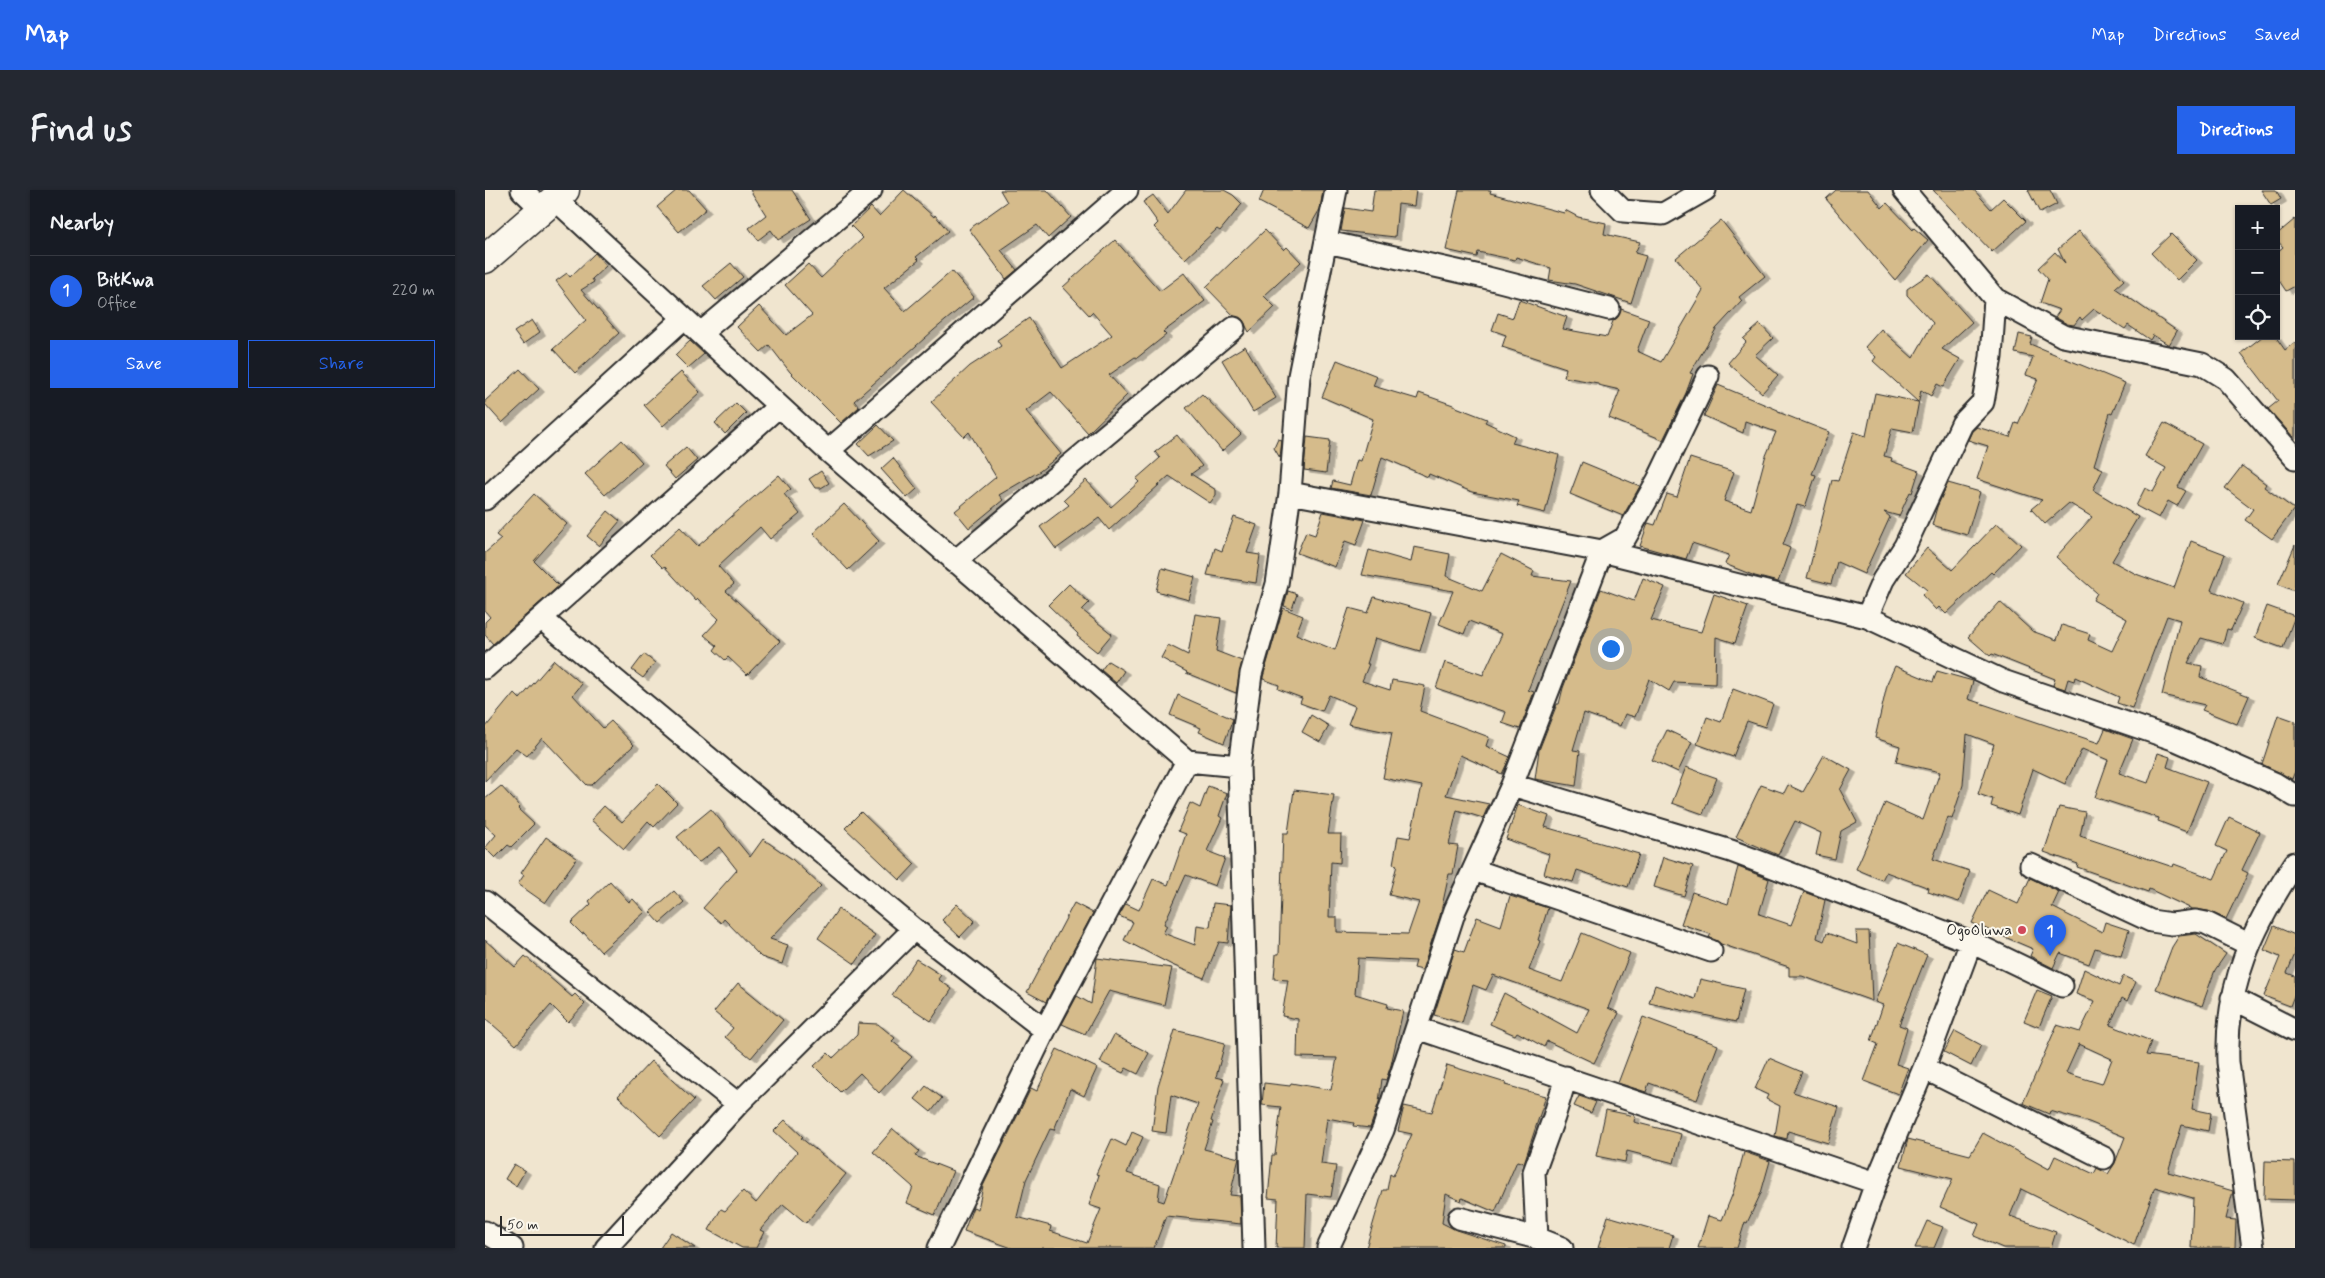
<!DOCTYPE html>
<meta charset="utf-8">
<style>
:root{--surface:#171b24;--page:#242831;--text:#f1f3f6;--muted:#9ea1a6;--line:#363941;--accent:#2563eb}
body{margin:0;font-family:Mynerve,sans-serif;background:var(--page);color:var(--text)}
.controls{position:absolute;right:15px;top:15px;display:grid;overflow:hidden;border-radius:0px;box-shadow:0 1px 4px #0004}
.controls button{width:45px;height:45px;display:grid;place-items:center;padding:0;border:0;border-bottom:1px solid var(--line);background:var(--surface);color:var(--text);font:25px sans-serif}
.scale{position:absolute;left:15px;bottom:12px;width:124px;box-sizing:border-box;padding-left:5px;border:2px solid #2b2b2b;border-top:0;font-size:14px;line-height:18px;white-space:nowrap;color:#2b2b2b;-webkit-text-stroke:4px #fbf7ec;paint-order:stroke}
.you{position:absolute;left:1125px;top:458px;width:18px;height:18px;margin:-12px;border:4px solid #fff;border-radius:50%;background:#1a73e8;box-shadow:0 0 0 8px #1a73e833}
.badge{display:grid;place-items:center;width:32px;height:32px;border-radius:50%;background:var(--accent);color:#fff;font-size:16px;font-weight:700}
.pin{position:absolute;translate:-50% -41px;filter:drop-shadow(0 1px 2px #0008)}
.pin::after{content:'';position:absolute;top:26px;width:18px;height:15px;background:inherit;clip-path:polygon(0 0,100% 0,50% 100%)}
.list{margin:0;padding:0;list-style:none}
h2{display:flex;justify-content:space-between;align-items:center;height:65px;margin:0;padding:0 20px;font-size:21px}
h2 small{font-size:16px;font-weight:400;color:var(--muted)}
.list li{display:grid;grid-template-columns:32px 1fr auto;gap:15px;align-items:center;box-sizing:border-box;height:70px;padding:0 20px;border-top:1px solid var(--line)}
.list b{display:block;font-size:19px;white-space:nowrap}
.list p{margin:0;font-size:16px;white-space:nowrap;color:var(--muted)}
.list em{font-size:16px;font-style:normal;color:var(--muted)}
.actions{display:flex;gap:10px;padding:15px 20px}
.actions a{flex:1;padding:11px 0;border:1px solid var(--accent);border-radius:0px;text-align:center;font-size:18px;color:var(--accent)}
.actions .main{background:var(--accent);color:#fff}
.icon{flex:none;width:28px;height:28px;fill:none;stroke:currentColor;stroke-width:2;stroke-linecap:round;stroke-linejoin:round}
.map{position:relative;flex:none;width:1810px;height:1058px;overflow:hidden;border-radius:0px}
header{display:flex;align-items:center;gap:30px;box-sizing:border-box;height:70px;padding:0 25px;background:var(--accent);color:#fff}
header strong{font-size:24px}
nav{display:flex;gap:28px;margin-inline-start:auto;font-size:18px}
.intro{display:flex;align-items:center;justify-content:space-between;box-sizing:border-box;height:120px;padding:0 30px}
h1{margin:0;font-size:35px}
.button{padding:12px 22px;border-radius:0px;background:var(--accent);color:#fff;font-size:18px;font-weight:700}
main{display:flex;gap:30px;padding:0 30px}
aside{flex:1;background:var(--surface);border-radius:0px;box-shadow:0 1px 4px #0004}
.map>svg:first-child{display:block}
.building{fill:#d5bb8b;stroke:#2b2b2b;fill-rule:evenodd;filter:url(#shadow)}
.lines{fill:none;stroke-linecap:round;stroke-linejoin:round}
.minor-casing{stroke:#2b2b2b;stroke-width:25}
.major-casing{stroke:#2b2b2b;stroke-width:31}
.minor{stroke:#fbf7ec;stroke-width:21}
.major{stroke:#fbf7ec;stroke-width:28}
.poi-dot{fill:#d1495b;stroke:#fbf7ec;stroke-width:2}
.labels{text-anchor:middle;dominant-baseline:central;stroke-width:4;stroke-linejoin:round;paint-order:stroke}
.poi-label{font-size:16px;fill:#2b2b2b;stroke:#fbf7ec;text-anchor:end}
</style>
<header>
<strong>Map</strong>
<nav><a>Map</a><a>Directions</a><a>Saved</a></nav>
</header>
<div class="intro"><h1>Find us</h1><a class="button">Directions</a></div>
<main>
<aside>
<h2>Nearby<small></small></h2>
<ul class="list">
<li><span class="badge">1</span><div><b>BitKwa</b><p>Office</p></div><em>220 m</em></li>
</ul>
<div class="actions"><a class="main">Save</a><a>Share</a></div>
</aside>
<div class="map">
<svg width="1810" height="1058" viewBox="0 0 1810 1058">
<defs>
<filter id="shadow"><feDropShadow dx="5.5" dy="3" stdDeviation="0" flood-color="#0004"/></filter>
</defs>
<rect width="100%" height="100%" fill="#f0e5cf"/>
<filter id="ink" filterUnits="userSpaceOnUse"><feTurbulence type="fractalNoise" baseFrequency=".02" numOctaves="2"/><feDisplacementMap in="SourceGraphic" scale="10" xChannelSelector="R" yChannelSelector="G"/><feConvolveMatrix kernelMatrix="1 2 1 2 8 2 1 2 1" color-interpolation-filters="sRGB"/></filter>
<g filter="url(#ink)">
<path class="building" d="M192 0H204L221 19 194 42 172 17Z
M265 0H307L326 29 293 50 286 40 273 50 264 38 281 25Z
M419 0 449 27 450 25 463 41 431 67 434 70 399 98 420 121 467 81 489 107 449 140 369 211 374 217 356 233 305 182 284 155 276 162 252 137 274 116 301 145 327 125 300 95 323 74 336 88 378 48 366 36 386 17 394 26Z
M515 0H562L586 27 563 48 552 35 516 60 532 80 521 89 484 39 522 12Z
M701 0H739L748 5 757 14 735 41 732 39 700 69 669 37 673 33 658 12 668 5 683 24Z
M779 0H838L835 19 824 38 774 12Z
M889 0H931L929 16 913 14 910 47 856 41 860 18 886 22Z
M974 0H1006L1005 3 1079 23 1080 20 1093 27 1121 33 1119 44 1155 52 1150 63 1161 66 1146 113 1090 94 1064 90 1066 78 1031 67 1030 70 993 62 992 67 961 60Z
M1351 0H1383L1397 18 1402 13 1428 40 1429 38 1443 50 1410 90 1341 9Z
M1448 0H1489L1506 19 1518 8 1541 31 1507 62Z
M1543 0H1565L1572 14 1555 23Z
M1776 0H1791L1796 9 1786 15Z
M1810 29V96L1801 101 1791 86V63L1798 57 1791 49V45Z
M1236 30 1280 86 1254 107 1257 111 1231 139 1205 183 1208 184 1201 203 1178 250 1124 228 1135 200 1113 195V193L1079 187 1081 178 1017 157 1021 145 1007 140 1013 123 1028 128 1034 110 1082 127 1078 139 1122 147 1128 131 1133 127 1136 119 1164 129 1152 161 1176 172 1218 100 1191 68Z
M780 40 799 60 802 57 816 72 779 106 790 117 764 142 758 130 749 126 721 97Z
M1594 41 1639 90 1630 98 1692 141 1684 155 1668 145 1665 150 1643 135 1640 139 1609 119 1597 130 1595 127 1589 135 1582 134 1570 127 1575 120 1555 113 1563 89 1553 78 1570 62 1580 73 1573 59Z
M1686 44 1712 70 1692 90 1666 63Z
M630 50 675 101 699 83 720 111 678 142 681 145 652 168 650 167 624 185 642 205 603 243 566 202 541 221 576 264 555 281 514 305 518 310 484 338 470 321 511 287 484 242 479 247 446 212 485 176 516 156 512 150 544 128 577 178 627 145 607 122 604 125 578 97Z
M110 63 121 76 107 89 109 92 96 100 134 143 90 183 68 159 101 130 71 91 82 83 85 87Z
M246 73 258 87 231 110 218 96Z
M1444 84 1487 132 1457 159 1475 169 1458 197 1452 194 1446 206 1436 200 1428 242 1407 238 1399 266 1407 268 1406 271 1434 281 1427 303 1425 302 1414 326 1399 322 1405 327 1379 384 1352 372 1346 394 1322 388 1347 290 1353 291 1369 242 1381 246 1390 203 1433 212 1388 171 1391 167 1380 157 1396 139 1428 168 1448 133 1422 105V99Z
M47 130 55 142 38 154 29 142Z
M1275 134 1288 148 1270 165 1293 185 1277 203 1243 173 1261 152 1258 149Z
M1534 144 1547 147 1545 154 1640 193 1627 224 1625 223 1609 275 1618 279 1608 300 1653 327 1627 371 1651 384 1689 398 1706 351 1740 364 1726 400 1758 413 1746 440 1742 439 1738 454 1716 448 1703 473 1717 476 1715 487 1764 506 1752 534 1717 520 1720 515 1677 505 1695 430 1682 426 1647 518 1632 513 1634 507 1590 487 1589 491 1583 489 1580 499 1568 495 1570 489 1507 464 1505 466 1483 447 1515 412 1547 441 1572 450 1577 435 1605 444 1603 450 1627 461 1642 429 1608 410 1612 403 1571 367 1607 327 1584 313 1560 334 1546 319 1557 310 1492 289 1503 256 1483 250 1487 241 1492 237 1525 247 1530 233 1533 234 1553 189 1541 185 1548 167 1530 163Z
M1778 146H1790L1800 160 1810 152V249L1783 219 1793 211 1756 163Z
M205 151 219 164 203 178 190 165Z
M760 156 791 208 768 222 737 170Z
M852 170 892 186 888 196 932 209 934 203 971 216V217L1002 229 1000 232 1030 246 1027 253 1074 265 1060 323 1032 316 1034 311 987 302 944 284 943 287 897 267 886 305 846 298 848 291 865 295 872 270 876 271 888 229 837 207Z
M35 179 54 199 17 233 0 214V211Z
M196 182 215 202 178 236 159 215Z
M1233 195 1293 220V222L1344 242 1327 284 1331 285 1320 317 1312 315 1298 355 1305 358 1293 392 1270 386 1240 374 1244 365 1207 353 1201 369 1155 356 1163 333 1170 335 1182 304 1192 307 1205 268 1249 282 1239 311 1266 320 1280 268 1291 242 1260 231 1258 243 1219 226Z
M717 204 756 244 737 261 701 218Z
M251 213 261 223 240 244 230 233Z
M1679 233 1717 254 1693 297 1701 301 1692 316 1683 311 1674 328 1651 316 1660 298 1668 302 1681 278 1660 266Z
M393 235 408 251 384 266 373 254Z
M692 245 717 276 706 284 731 300V305L725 313 684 286 624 340 614 328 571 359 555 337 584 315 579 310 601 290 626 317 654 292 651 289 675 268 670 262Z
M822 247 845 250 841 283 819 280Z
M793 249 797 250 795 268 789 258Z
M137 250 157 272 120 305 100 284Z
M201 257 212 270 190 289 179 276Z
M408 268 432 299 422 308 396 279Z
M1097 272 1155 296 1138 326 1085 304Z
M1757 276 1781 294 1779 297 1809 319 1787 349 1760 330 1768 319 1740 298Z
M336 281 344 293 336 298H330L324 289Z
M294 285 306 299 299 304 315 324 285 349 275 337 233 376 249 394 241 401 295 451 262 485 243 467 240 470 229 460 232 456 219 445 234 429 213 409 211 411 179 376 178 378 165 365 195 337 213 356Z
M1463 293 1495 302 1482 345 1447 335 1452 317Z
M49 304 82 334 49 371 74 396 8 454 0 445V432L5 427 0 421V363L16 349 11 345Z
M359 314 394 351 363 380 328 343Z
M123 321 135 331 114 356 102 346Z
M838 322 880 330 871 355 860 351 850 377 812 363 821 342 830 345Z
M749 327 772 335 762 363 775 365 771 393 722 385 730 358 737 361Z
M1512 333 1536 355 1508 384 1506 382 1461 424 1454 417 1451 420 1437 405 1442 400 1421 383 1442 358 1467 380Z
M1810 355V401L1793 394Z
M929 357 965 364 961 386 997 401 1016 364 1049 381 1047 386 1086 391 1043 500 1049 502 1035 539 1017 533 1021 522 951 498 960 472 998 485 1017 444 984 431 979 444 954 434 968 401 877 385 884 360 926 372Z
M677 378 710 387 704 410 671 401Z
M1158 388 1180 397 1166 430 1216 442 1229 404 1263 416 1250 453 1231 447 1230 494 1189 492 1184 501 1164 489 1150 527 1140 524 1135 536 1099 523 1088 560 1095 561 1091 596 1050 589 1054 560 1072 514H1074L1078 498 1116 399 1149 411Z
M584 394 604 413 597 420 627 444 612 462 592 446 593 444 563 415Z
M803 401 812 404 807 419 799 416Z
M889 407 946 423 935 461 890 448 882 474H884L877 491 905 500 907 490 940 496 935 521 1004 547 1001 556 1025 567 1017 584 975 565 961 605 1004 614 998 628 972 620 964 655 973 656 968 684H964L955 726 937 780 929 778 931 771 873 768 870 804 903 814 902 818 918 821 906 875 901 890 897 889 894 912 885 938 868 936 869 933 842 928 836 974 851 976 846 1007 822 1004 820 1058H791L793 1009 783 1008 787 965H790L796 917 777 915 779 893 805 896 806 893 846 900 852 868 812 867 813 829 797 826 803 790 789 789 791 764H794L798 643H803L809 600 849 605 843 644H856L855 673 846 672 844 727H852V742L923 744 934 712 904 705 912 675 908 674 913 646 925 648 937 596 898 588 907 543 863 534 870 516 844 505 837 521 815 513 817 508 793 499 794 495 778 489V487L798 418 818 426 811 444 850 460 864 418 883 423Z
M1782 416 1810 426 1798 458 1770 448Z
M710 424 736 428 731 461 757 471 751 503 701 483 702 482 676 468 683 455 703 465Z
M159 464 170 473 158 488 147 480Z
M69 470 97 494 88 505 118 538 126 531 149 555 107 595H102L57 548 42 566 31 558 0 591V538L29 503 35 509Z
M623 471 639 481 631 493 616 480Z
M1410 476 1448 492 1452 481 1488 491 1483 509 1614 553 1620 539 1648 549 1634 583 1663 593 1673 563 1685 567 1682 577 1722 592 1702 642 1673 631 1674 628 1610 607 1623 570 1597 559 1580 594 1548 579 1533 625 1506 616 1508 609 1493 604 1509 554 1482 544 1478 595 1467 629 1463 627 1448 669 1485 681 1474 712 1443 702 1444 698 1401 682 1397 690 1371 679 1400 613 1438 630 1455 582 1411 572 1415 556 1390 548 1403 491Z
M1248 499 1288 514 1280 537 1262 531 1248 567 1212 554 1222 527 1236 532Z
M693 505 748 529 739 553 714 542 716 538 685 525Z
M826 525 844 536 835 552 817 542Z
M1793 525 1810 531V581L1807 589 1777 574Z
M1182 540 1207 552 1193 582 1167 570Z
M1339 565 1366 580 1355 600 1372 632 1356 641 1350 669 1331 665 1336 643 1310 631 1293 665 1251 647 1276 595 1299 603 1303 595 1318 602Z
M1201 577 1232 588 1218 624 1187 613Z
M173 594 192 613 169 637 163 631 139 659 106 630 119 616 137 632Z
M16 596 35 617 33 619 49 634 26 657 23 655 10 668 0 658 11 645 0 635V609Z
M723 596 742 603 734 626 737 628 722 661 740 668 730 696 701 685 679 734 682 736 678 743 710 755 712 735 725 737 728 713 746 715 743 753 734 752 719 788 687 775 639 750 648 732 634 726 641 714 654 720 668 689 683 695 701 644 693 641 705 613 715 618Z
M1033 615 1064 626 1060 637 1154 664 1143 697 1092 680 1088 692 1059 684 1064 664 1021 649Z
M1574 617 1600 622 1595 646 1688 677 1689 674 1729 689 1742 661 1731 656 1744 627 1775 642 1757 680 1763 683 1741 729 1723 721 1707 719 1664 699 1663 702 1592 677 1593 674 1559 662Z
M226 619 265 667 278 649 307 669 336 696 285 749 303 755 297 774 276 767 239 729 236 733 218 718 252 680 234 657 213 673 192 647Z
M376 622 430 674 415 690 360 638Z
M61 647 92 668 60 713 33 694 39 685 36 683Z
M1178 667 1208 676 1199 706 1169 697Z
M1253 677 1284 689 1274 724 1306 735 1319 702 1340 710 1332 748 1339 751 1342 743 1372 754 1371 741H1384L1387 811 1317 786H1304V777L1236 754 1224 747 1226 744 1196 734 1207 702 1243 714Z
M1545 688 1574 702 1567 717 1617 742 1620 732 1644 740 1636 766 1610 758 1604 774 1575 763 1568 778 1545 766 1548 759 1487 733 1503 700 1533 714Z
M125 691 144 712 148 709 160 722 116 762 99 743 97 744 86 733 106 714 104 711Z
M189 701 199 712 175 733 165 722Z
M1025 706 1063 718 1053 750 1055 751 1044 780 1077 792 1097 743 1145 763 1123 818 1134 823 1109 873 1062 851 1059 857 1032 842 1030 845 1005 834 1019 803 1092 843 1104 819 1008 785 1001 800 988 795 977 833 949 825 970 759 979 762 992 727 1016 736Z
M589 713 608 723 561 812 542 802Z
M472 714 490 731 475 747 457 730Z
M353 719 390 745 370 774 333 748Z
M1789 736 1810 745V764L1802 783 1810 786V803L1805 816 1779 806 1795 767 1779 760Z
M1711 744 1741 764 1730 780 1717 816 1671 799 1687 757 1694 746Z
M0 750 30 777 40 766 87 807 90 804 100 814 83 832 66 815 31 855 0 828Z
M1413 753 1442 765 1414 835 1422 838 1411 874 1423 878 1413 904 1379 891 1393 854 1386 851 1398 815 1390 812Z
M612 768 687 778 679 815 624 801 600 844 577 834 592 806 606 814Z
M431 769 456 785 453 789 467 799 446 831 407 805Z
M1599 779 1634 796 1638 786 1651 792 1642 811 1637 808 1625 835 1666 851 1661 865 1714 872 1707 919 1726 923 1723 941 1697 935 1683 982 1748 1001 1741 1029 1751 1030 1750 1058H1706L1708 1008 1670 997 1649 1055 1536 999 1525 1026 1571 1042 1566 1058H1518L1489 1046 1494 1034 1455 1017 1468 989 1416 976 1423 949 1485 965 1498 943 1564 979 1570 966 1609 984 1612 978 1623 984 1630 973 1640 947 1604 932 1565 921 1564 924 1538 913 1572 835 1595 842 1610 811 1591 804ZM1594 854 1627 869 1617 894 1581 883Z
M1215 789 1259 799 1251 832 1164 813 1170 795 1210 809Z
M253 793 298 830 266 868 240 847 248 838 229 822Z
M1552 800 1567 806 1554 837 1539 831Z
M1158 827 1233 855 1212 910 1164 893 1161 902 1133 893Z
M373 833 393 834 410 848 407 851 427 867 394 903 375 883 355 902 329 876 343 863 348 868 372 845Z
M690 840 740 853 731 887 739 889 726 931 728 932 719 959 754 968 745 1005 755 1006 756 1034 681 1026 669 1058H527L479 1041 488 1017 493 1019 498 996 546 898 552 901 572 859 612 878 599 906 585 899 569 940 565 939 541 990 532 1027 566 1036 565 1041 602 1053 616 1019 604 1015 614 985 611 984 627 949 641 956 647 942 658 947 642 983 675 994 673 1010 679 1012 713 914 686 905 681 943 667 941 673 896Z
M1470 841 1496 855 1486 876 1459 862Z
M629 845 664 863 653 884 641 878 638 883 615 872Z
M1284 868 1317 882 1308 902 1354 917 1343 953 1303 941 1302 949 1290 946 1295 916 1281 909 1283 905 1270 899Z
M166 871 209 910 175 946 133 906Z
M962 875 1021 893 1020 895 1061 906 1039 973 1032 971 1010 1022 977 1008 976 1011 961 1004 957 1033 971 1040 1021 1056V1058H881L898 1000H902L905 984 908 986 927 944 913 941 919 916 947 922Z
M441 896 457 908 446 922 430 909Z
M1094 906 1111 912 1106 923 1089 916Z
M1121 920 1150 926 1149 932 1196 944 1189 973 1142 961 1140 972 1111 966Z
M300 930 318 947 316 948 361 984 321 1033 298 1014 275 1040 279 1042 271 1058H257L224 1040 236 1019 240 1021 258 1001 271 1013 312 962 289 941Z
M408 939 434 961 430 966 468 981 450 1025 422 1013 428 997 388 962Z
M1259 962 1285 971 1276 1003 1262 1033 1260 1032 1252 1058H1213L1223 1026 1237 1030 1248 1003Z
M1780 971 1810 972V1010L1779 1009Z
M29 974 40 981 31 996 20 989Z
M1123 1026 1188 1045 1184 1058H1113Z
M1442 1031 1458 1037 1449 1058H1430Z
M186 1042 210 1058H175Z"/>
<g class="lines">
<defs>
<path id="minor" d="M37 0 58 20
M1117 0 1138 21 1178 24 1220 0
M1419 0 1510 109 1578 146 1717 174 1741 189 1810 268
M70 9 343 261 702 571 754 576 769 1058
M842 52 995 86 1124 119
M216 143 386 0
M343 261 642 0
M805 303 1117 361 1382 427 1518 491 1691 550 1789 593 1810 606
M0 309 199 128
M469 372 749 138
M1382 427 1398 390 1420 356 1477 234 1498 212 1506 167 1510 109
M57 429 429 739 560 840
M0 478 294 216
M754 576 766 484 792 394 805 303 814 186 851 0
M1027 595 1246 661 1486 752 1577 796
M1546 675 1666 731 1687 734 1711 731 1721 733 1763 754
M989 680 1226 761
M0 712 253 914
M1747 808 1810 840
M932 838 1391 993
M1439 878 1619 968
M974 1028 1052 1048 1077 1058
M0 1042 27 1058
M1052 1048 1049 982 1069 927 1081 887
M121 1058 253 914 429 739
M454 1058 560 840 702 571
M843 1058 898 940 970 720 1027 595 1117 361 1140 348 1173 290 1223 186
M1368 1058 1391 993 1439 878 1486 752
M1768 1058 1743 872C1740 794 1768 737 1810 673"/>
<path id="major" d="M0 69 80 0"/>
</defs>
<use href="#minor" class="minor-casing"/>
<use href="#major" class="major-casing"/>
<use href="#minor" class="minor"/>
<use href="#major" class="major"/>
</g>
</g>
<circle class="poi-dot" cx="1537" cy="740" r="5"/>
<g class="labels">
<g class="poi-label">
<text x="1527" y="740">OgoOluwa</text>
</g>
</g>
</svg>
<div class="controls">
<button>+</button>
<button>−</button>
<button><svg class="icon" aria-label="locate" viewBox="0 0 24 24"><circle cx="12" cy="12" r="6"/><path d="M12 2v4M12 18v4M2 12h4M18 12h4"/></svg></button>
</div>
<div class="scale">50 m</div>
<div class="you"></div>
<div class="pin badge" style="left:1565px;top:766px">1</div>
</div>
</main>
